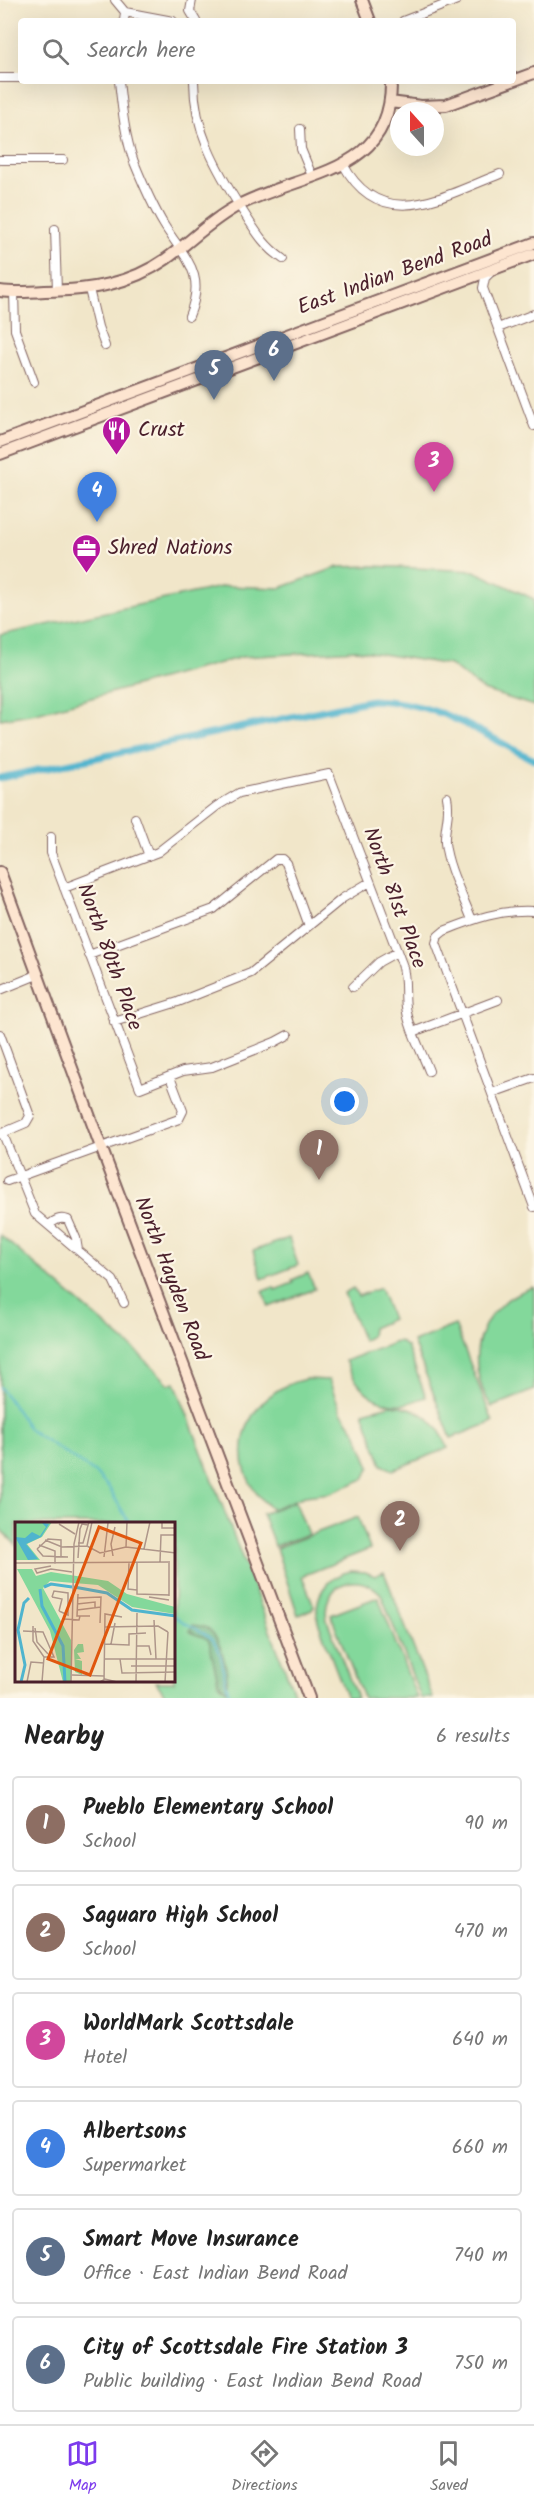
<!DOCTYPE html>
<meta charset="utf-8">
<style>
:root{--surface:#fff;--page:#f6f6f6;--text:#222;--muted:#767676;--line:#e0e0e0;--accent:#7c3aed}
body{margin:0;font-family:Kalam,sans-serif;background:var(--page);color:var(--text)}
.compass{position:absolute;left:390px;top:102px;width:54px;height:54px;border-radius:50%;background:var(--surface);box-shadow:0 6px 24px #0002;rotate:339deg}
.you{position:absolute;left:345px;top:1102px;width:21px;height:21px;margin:-15px;border:4px solid #fff;border-radius:50%;background:#1a73e8;box-shadow:0 0 0 9px #1a73e833}
.badge{display:grid;place-items:center;width:39px;height:39px;border-radius:50%;background:var(--accent);color:#fff;font-size:20px;font-weight:700}
.pin{position:absolute;translate:-50% -50px;filter:drop-shadow(0 2px 3px #0008)}
.pin::after{content:'';position:absolute;top:32px;width:21px;height:18px;background:inherit;clip-path:polygon(0 0,100% 0,50% 100%)}
.list{margin:0;padding:0;list-style:none}
h2{display:flex;justify-content:space-between;align-items:center;height:78px;margin:0;padding:0 24px;font-size:26px}
h2 small{font-size:20px;font-weight:400;color:var(--muted)}
.list li{display:grid;grid-template-columns:39px 1fr auto;gap:18px;align-items:center;box-sizing:border-box;height:96px;margin:0 12px 12px;padding:0 12px;border:2px solid var(--line);border-radius:6px}
.list b{display:block;font-size:22px;white-space:nowrap}
.list p{margin:0;font-size:20px;white-space:nowrap;color:var(--muted)}
.list em{font-size:20px;font-style:normal;color:var(--muted)}
.icon{flex:none;width:33px;height:33px;fill:none;stroke:currentColor;stroke-width:2;stroke-linecap:round;stroke-linejoin:round}
.map{position:relative;flex:none;width:534px;height:1698px;overflow:hidden}
.search{position:absolute;background:var(--surface);box-shadow:0 6px 24px #0002;left:18px;right:18px;top:18px;height:66px;display:flex;align-items:center;gap:15px;box-sizing:border-box;padding:0 21px;border-radius:6px;color:var(--muted);font-size:22px}
.sheet{height:726px;background:var(--surface)}
nav{display:flex;justify-content:space-around;align-items:center;box-sizing:border-box;height:84px;border-top:2px solid var(--line);background:var(--surface);font-size:16px;color:var(--muted)}
nav a{display:grid;justify-items:center;gap:3px}
nav .on{color:var(--accent)}
.map>svg:first-child{display:block}
.green{fill:#83d89b;stroke:#667c63;stroke-width:1.5}
.forest{fill:#6ab883;stroke:#5a6c57;stroke-width:1.5}
.lines{fill:none;stroke-linecap:round;stroke-linejoin:round}
.stream{stroke:#4fb4ce;stroke-width:2}
.canal{stroke:#4fb4ce;stroke-width:7}
.street-casing{stroke:#846562;stroke-width:10}
.secondary-casing{stroke:#846562;stroke-width:14}
.street{stroke:#fff;stroke-width:8}
.secondary{stroke:#fde5d0;stroke-width:10}
.labels{text-anchor:middle;dominant-baseline:central;stroke-width:4.5;stroke-linejoin:round;paint-order:stroke}
.street-label{font-size:21px;fill:#4a1f2b;stroke:#fcf5e5}
.poi-label{font-size:21px;fill:#4a1f2b;stroke:#fcf5e5;text-anchor:start}
.inset-river{fill:none;stroke:#4fb4ce;stroke-width:3}
.inset-road{fill:none;stroke:#ae968a;stroke-width:1.5}
.view{fill:#e0560e;fill-opacity:0.15;stroke:#e0560e;stroke-width:3}
.inset-edge{fill:none;stroke:#4a1f2b;stroke-width:3}
</style>
<div class="map">
<svg width="534" height="1698" viewBox="0 0 534 1698">
<rect width="100%" height="100%" fill="#fcf5e5"/>
<filter id="ink" filterUnits="userSpaceOnUse"><feTurbulence type="fractalNoise" baseFrequency=".0167" numOctaves="2"/><feDisplacementMap in="SourceGraphic" scale="12" xChannelSelector="R" yChannelSelector="G"/><feConvolveMatrix kernelMatrix="1 2 1 2 8 2 1 2 1" color-interpolation-filters="sRGB"/></filter>
<filter id="wash" filterUnits="userSpaceOnUse"><feTurbulence type="fractalNoise" baseFrequency=".008" numOctaves="4" result="noise"/><feDisplacementMap in="SourceGraphic" scale="24" xChannelSelector="R" yChannelSelector="G"/><feGaussianBlur stdDeviation="1.35" result="paint"/><feColorMatrix in="noise" values="0 0 0 0 0 0 0 0 0 0 0 0 0 0 0 0 0 1.4 0 .05"/><feComposite in="paint" operator="in"/></filter>
<g filter="url(#wash)">
<rect width="100%" height="100%" fill="#f1e6c9"/>
<path class="green" d="M373 566 474 571 534 599V706L483 690 450 665 357 650 242 657 36 713 0 719V635L225 586 280 588 338 567Z
M0 1235 136 1351 169 1384 175 1382 296 1698H167L156 1682H174V1524H16V1545L0 1529Z
M289 1238 298 1265 262 1279 253 1251Z
M308 1273 315 1289 269 1307 263 1291 274 1287 275 1290 293 1283 292 1280Z
M534 1287V1390L492 1407C460 1360 480 1302 534 1287Z
M353 1288 358 1296 380 1288 392 1319 372 1328 371 1336 363 1341 344 1293Z
M455 1325 493 1422 451 1438 413 1342Z
M399 1341 407 1347 426 1397C419 1399 411 1403 403 1404 374 1407 355 1385 345 1361Z
M306 1379 329 1380 341 1412 356 1432 370 1467 364 1479 330 1493 305 1496 272 1509C219 1467 242 1392 306 1379Z
M390 1405C418 1406 438 1421 448 1448L393 1470 382 1465 363 1412Z
M295 1501 308 1534 275 1546 262 1514Z
M358 1517 370 1549 302 1576 314 1606 312 1610 298 1615 276 1548Z
M351 1571 365 1572 375 1576 384 1572 433 1698H421L381 1594C357 1569 320 1585 327 1620L357 1698H347L318 1622C313 1597 326 1576 351 1571Z
M378 1597 417 1698H363L331 1615Z"/>
<path class="forest" d="M193 1625C197 1626 203 1626 207 1628 220 1635 231 1677 226 1690L218 1682 209 1641C204 1634 195 1637 190 1631Z"/>
<g class="lines">
<path class="stream" d="M0 1387 30 1430 94 1472 109 1488 130 1524
M174 1615C185 1626 203 1629 213 1641 226 1656 221 1682 232 1698"/>
<path class="canal" d="M0 778 372 700C440 702 476 731 534 760"/>
</g>
</g>
<g filter="url(#ink)">
<g class="lines">
<defs>
<path id="street" d="M115 0 125 12 124 21
M192 0 190 11 196 21
M125 12 173 21
M403 21 457 0
M0 78H21
M119 81C122 108 125 137 134 162 143 184 152 205 164 225 185 259 207 273 189 316
M194 81C194 131 216 169 242 210 255 230 263 245 283 259
M300 129 301 149 312 176
M0 160H63
M343 164C381 235 443 196 500 174
M55 229 57 291
M491 272 485 278 483 288 534 426
M89 289 98 327 105 346
M14 292 15 330 34 382
M498 328 534 314
M447 797C451 814 444 826 445 843 448 869 463 896 472 920
M135 818 149 856
M51 837V853L140 1088 183 1071 212 1067 275 1042 288 1035
M64 888 158 852 217 806 239 793 329 774 402 964C407 979 404 992 406 1007 409 1029 421 1050 429 1071
M534 911C501 909 474 919 444 931L438 936 436 943 534 1207
M89 955 214 909 276 859H282L286 863 309 926
M353 987 379 962 397 952
M0 990 37 975
M114 1022 178 1002 251 973 343 898 370 882
M413 1032 498 1000
M0 1034 30 1116 26 1123 0 1134
M492 1093 534 1078
M3 1134 35 1214 113 1280 124 1303
M7 1181 179 1119 183 1111 170 1077
M49 1225C55 1220 60 1217 68 1220L76 1238 78 1250"/>
<path id="secondary" d="M362 0 370 21
M390 102 421 106 446 105 534 73
M0 291C15 293 30 292 45 291 90 290 129 285 166 259 191 241 212 219 239 205 303 172 393 174 391 81
M0 442 534 243
M0 454 534 254
M0 872 98 1139 309 1698"/>
</defs>
<use href="#street" class="street-casing"/>
<use href="#secondary" class="secondary-casing"/>
<use href="#street" class="street"/>
<use href="#secondary" class="secondary"/>
</g>
</g>
<defs>
<symbol id="restaurant-pin" viewBox="-11 -11 22 30"><path d="M0 17L-7.5 6A9.5 9.5 0 1 1 7.5 6Z" fill="#b5179e" stroke="#fcf5e5"/><path d="M-5-6h1v4h1v-4h1v4h1v-4h1v5L-1.5 .5V6h-2V.5L-5-1ZM5-6V6H3V1.5H1.5Q1.5-4 5-6Z" fill="#fff"/></symbol>
<symbol id="office-pin" viewBox="-11 -11 22 30"><path d="M0 17L-7.5 6A9.5 9.5 0 1 1 7.5 6Z" fill="#b5179e" stroke="#fcf5e5"/><path d="M-6-3h4V-5.5h4V-3h4V5H-6ZM-1-4.5V-3h2v-1.5ZM-6 0V1H6V0Z" fill="#fff"/></symbol>
</defs>
<g fill-rule="evenodd">
<use href="#restaurant-pin" x="100" y="414" width="33" height="45"/>
<use href="#office-pin" x="70" y="532" width="33" height="45"/>
</g>
<g class="labels">
<g class="street-label">
<text transform="translate(395 274) rotate(-20)">East Indian Bend Road</text>
<text transform="translate(394 898) rotate(70)">North 81st Place</text>
<text transform="translate(109 957) rotate(70)">North 80th Place</text>
<text transform="translate(171 1279) rotate(69)">North Hayden Road</text>
</g>
<g class="poi-label">
<text x="138" y="430">Crust</text>
<text x="108" y="548">Shred Nations</text>
</g>
</g>
<g transform="translate(15 1522)">
<rect width="160" height="160" fill="#f1e6c9"/>
<path d="M0 0H37L27 15 12 22 25 38H0ZM2 47H17L21 54 36 50 93 59 112 72 160 85V92L117 85 83 63 35 59 28 66 56 118V160H48L35 109ZM63 122H68L69 130 62 131 66 137H60L67 139V153L60 150 59 128Z" fill="#83d89b"/>
<path d="M26 0 34 2 26 15 11 22 23 37 13 38 0 15 10 16 17 10 25 14 31 5Z" fill="#4fb4ce"/>
<path class="inset-river" d="M29 65 36 62 57 65M59 65 92 71 117 88 161 94M25 67 27 84 48 124 50 160M6 160 10 143 3 108 9 81 14 76"/>
<path class="inset-road" d="M147 0V6H161M44 2 60 12M30 18 47 25 72 24M63 21H68L74 0M24 23 40 29V42M72 24 85 31 111 25M72 24 77 0M111 25 161 31M111 25 112 0M22 27 33 17 46 18V35M22 27 28 34 53 35M129 27 135 0M98 34 96 22 100 5M89 35 93 1M63 36 65 7 67 2 73 3M122 40V72L154 73M145 40 146 13H161M0 41 155 40M114 41 113 67 122 68M36 44 20 47 22 51 36 47 57 50M63 72 62 94H75M154 74V41M37 75 39 69 53 71V93L44 89M37 75 47 77 44 89M134 75 154 78M62 76 86 75 85 101M62 82 80 80V86M62 88 86 85M49 97 64 98 65 94M139 98 141 137M18 104V119L29 135 27 160M90 105 143 104 153 110M20 106 22 120 33 132M8 109 28 110 39 135H29M89 122 114 123V112L131 111M96 122 100 101M121 124H134L136 133M89 137H161M105 137 107 151 161 150M116 144H161M57 153 89 154M12 160 16 140 29 141M56 160 59 22 64 0M85 160 90 157 102 160M89 160 90 92 107 95M121 160 122 91M150 160 153 110"/>
<path class="view" d="M84 5 126 21 75 153 33 137Z"/>
<rect width="160" height="160" class="inset-edge"/>
</g>
</svg>
<svg class="compass" viewBox="-18 -18 36 36"><path d="M0-13l5 13h-10z" fill="#e53935"/><path d="M0 13l5-13h-10z" fill="#767676"/></svg>
<div class="you"></div>
<div class="pin badge" style="left:319px;top:1180px;background:#8d6e63">1</div>
<div class="pin badge" style="left:400px;top:1551px;background:#8d6e63">2</div>
<div class="pin badge" style="left:434px;top:492px;background:#d1479c">3</div>
<div class="pin badge" style="left:97px;top:522px;background:#3f7fe0">4</div>
<div class="pin badge" style="left:214px;top:400px;background:#5c6f8a">5</div>
<div class="pin badge" style="left:274px;top:381px;background:#5c6f8a">6</div>
<div class="search"><svg class="icon" aria-label="search" viewBox="0 0 24 24"><circle cx="10" cy="10" r="6"/><path d="M15 15l6 6"/></svg>Search here</div>
</div>
<section class="sheet">
<h2>Nearby<small>6 results</small></h2>
<ul class="list">
<li><span class="badge" style="background:#8d6e63">1</span><div><b>Pueblo Elementary School</b><p>School</p></div><em>90 m</em></li>
<li><span class="badge" style="background:#8d6e63">2</span><div><b>Saguaro High School</b><p>School</p></div><em>470 m</em></li>
<li><span class="badge" style="background:#d1479c">3</span><div><b>WorldMark Scottsdale</b><p>Hotel</p></div><em>640 m</em></li>
<li><span class="badge" style="background:#3f7fe0">4</span><div><b>Albertsons</b><p>Supermarket</p></div><em>660 m</em></li>
<li><span class="badge" style="background:#5c6f8a">5</span><div><b>Smart Move Insurance</b><p>Office · East Indian Bend Road</p></div><em>740 m</em></li>
<li><span class="badge" style="background:#5c6f8a">6</span><div><b>City of Scottsdale Fire Station 3</b><p>Public building · East Indian Bend Road</p></div><em>750 m</em></li>
</ul>
</section>
<nav>
<a class="on"><svg class="icon" aria-label="map" viewBox="0 0 24 24"><path d="M3 6l6-2 6 2 6-2v14l-6 2-6-2-6 2zM9 4v14M15 6v14"/></svg>Map</a>
<a><svg class="icon" aria-label="directions" viewBox="0 0 24 24"><path d="M12 3l9 9-9 9-9-9zM9 14v-3h6M13 9l2 2-2 2"/></svg>Directions</a>
<a><svg class="icon" aria-label="saved" viewBox="0 0 24 24"><path d="M7 4h10v16l-5-4-5 4z"/></svg>Saved</a>
</nav>
